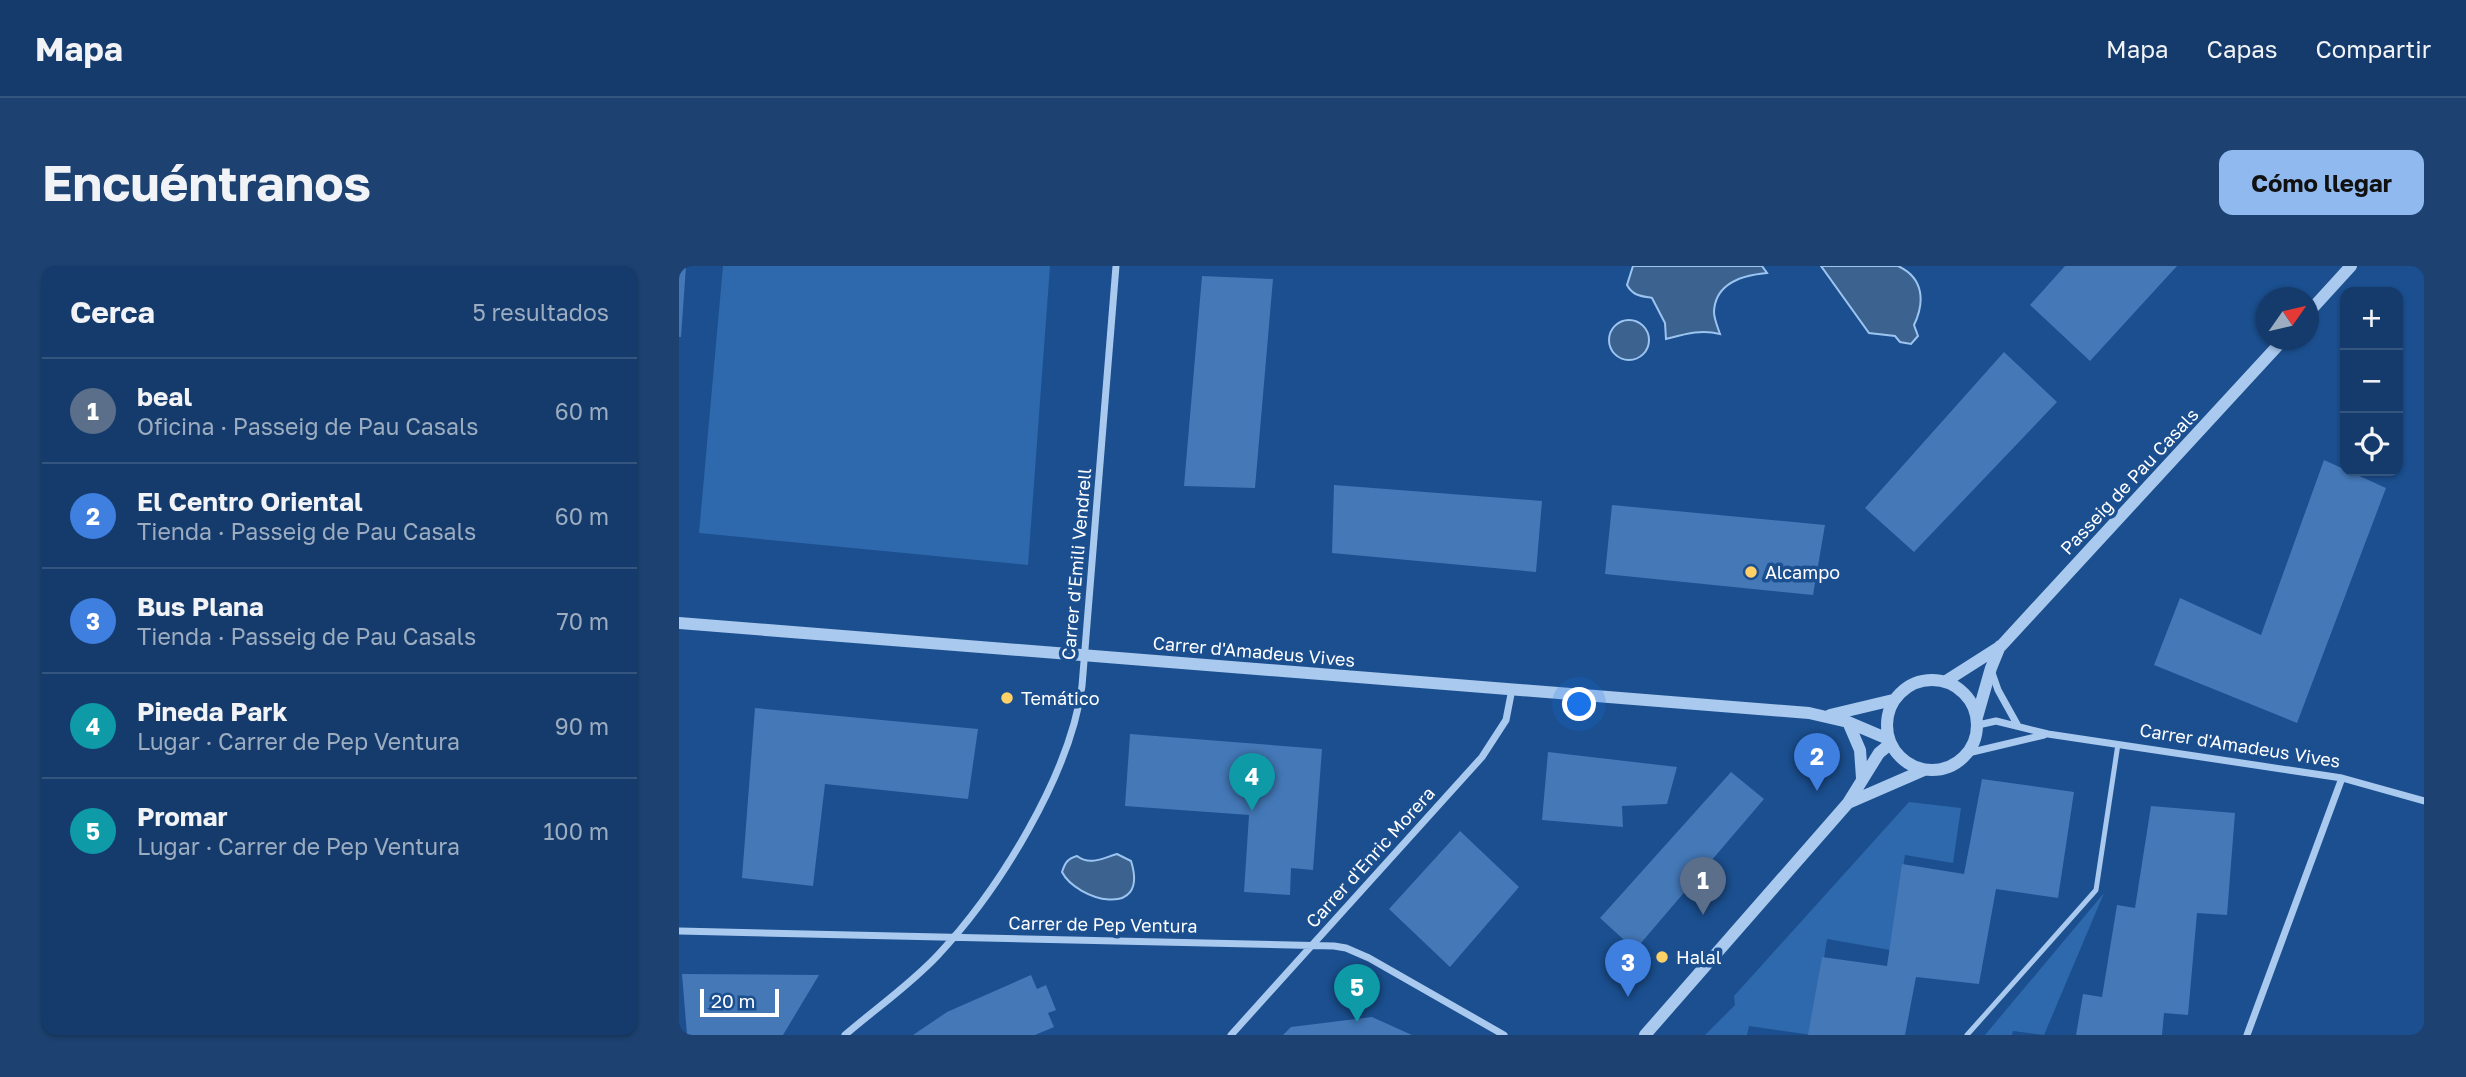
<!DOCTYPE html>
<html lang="es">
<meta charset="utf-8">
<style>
:root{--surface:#143b6b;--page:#1d4271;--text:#f1f3f6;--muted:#9dadc1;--line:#33557e;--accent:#90b9f0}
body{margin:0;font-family:"Golos Text",sans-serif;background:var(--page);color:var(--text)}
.controls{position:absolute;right:21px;top:21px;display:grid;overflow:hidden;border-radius:14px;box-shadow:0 2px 5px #0004}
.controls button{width:63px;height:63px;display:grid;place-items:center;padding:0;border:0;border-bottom:2px solid var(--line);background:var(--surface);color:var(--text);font:35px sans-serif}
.compass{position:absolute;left:1577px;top:21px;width:63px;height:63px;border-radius:50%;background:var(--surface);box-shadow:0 2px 5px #0004;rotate:56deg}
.scale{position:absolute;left:21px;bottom:18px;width:79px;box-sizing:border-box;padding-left:7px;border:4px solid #fff;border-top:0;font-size:19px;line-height:24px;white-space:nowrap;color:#fff;-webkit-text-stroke:5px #1b4f8f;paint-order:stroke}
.you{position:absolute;left:901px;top:439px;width:24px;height:24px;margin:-18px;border:5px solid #fff;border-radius:50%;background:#1a73e8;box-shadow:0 0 0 10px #1a73e833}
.badge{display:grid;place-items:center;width:46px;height:46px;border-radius:50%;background:var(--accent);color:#fff;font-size:23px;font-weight:700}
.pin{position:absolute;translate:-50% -58px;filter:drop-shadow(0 2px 4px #0008)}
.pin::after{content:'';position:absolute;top:37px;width:24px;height:21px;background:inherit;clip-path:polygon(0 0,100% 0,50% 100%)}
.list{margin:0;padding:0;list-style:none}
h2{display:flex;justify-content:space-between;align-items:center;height:91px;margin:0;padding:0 28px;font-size:30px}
h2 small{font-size:23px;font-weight:400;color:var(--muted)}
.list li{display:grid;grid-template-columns:46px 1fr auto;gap:21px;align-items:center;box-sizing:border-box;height:105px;padding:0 28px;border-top:2px solid var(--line)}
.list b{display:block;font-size:26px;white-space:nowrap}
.list p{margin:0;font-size:23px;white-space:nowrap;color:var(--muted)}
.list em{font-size:23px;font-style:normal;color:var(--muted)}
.icon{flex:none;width:38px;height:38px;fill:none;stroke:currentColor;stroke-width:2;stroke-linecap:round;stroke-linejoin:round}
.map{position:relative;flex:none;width:1745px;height:769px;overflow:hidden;border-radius:14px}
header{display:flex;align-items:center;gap:42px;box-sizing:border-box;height:98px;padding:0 35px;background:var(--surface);border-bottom:2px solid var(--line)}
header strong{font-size:33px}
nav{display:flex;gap:38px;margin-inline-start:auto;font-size:24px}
.intro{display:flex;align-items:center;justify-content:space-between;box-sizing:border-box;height:168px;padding:0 42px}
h1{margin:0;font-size:49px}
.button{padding:18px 32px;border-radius:14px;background:var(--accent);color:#111;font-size:24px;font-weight:700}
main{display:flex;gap:42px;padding:0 42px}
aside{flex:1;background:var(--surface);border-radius:14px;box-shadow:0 2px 5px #0004}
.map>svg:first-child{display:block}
.green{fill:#2e69ad}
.water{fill:#3c6290;stroke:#9cc4f0;stroke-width:2}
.building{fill:#4478b7}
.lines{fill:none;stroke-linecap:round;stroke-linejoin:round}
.service{stroke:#a9c9ee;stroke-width:5}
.minor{stroke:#a9c9ee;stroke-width:7}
.tertiary{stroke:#a9c9ee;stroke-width:12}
.poi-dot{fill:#ffd166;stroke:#1b4f8f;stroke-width:2.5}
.labels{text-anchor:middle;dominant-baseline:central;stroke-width:7;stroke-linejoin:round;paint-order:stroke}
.street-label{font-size:18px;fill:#fff;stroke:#1b4f8f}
.poi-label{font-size:18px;fill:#fff;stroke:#1b4f8f;text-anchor:start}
</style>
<header>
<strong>Mapa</strong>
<nav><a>Mapa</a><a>Capas</a><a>Compartir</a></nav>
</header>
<div class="intro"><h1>Encuéntranos</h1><a class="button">Cómo llegar</a></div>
<main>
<aside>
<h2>Cerca<small>5 resultados</small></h2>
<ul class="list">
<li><span class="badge" style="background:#5c6f8a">1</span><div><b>beal</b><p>Oficina · Passeig de Pau Casals</p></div><em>60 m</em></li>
<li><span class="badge" style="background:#3f7fe0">2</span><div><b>El Centro Oriental</b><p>Tienda · Passeig de Pau Casals</p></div><em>60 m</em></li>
<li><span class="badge" style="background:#3f7fe0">3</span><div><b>Bus Plana</b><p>Tienda · Passeig de Pau Casals</p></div><em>70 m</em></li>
<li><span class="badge" style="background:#0f9aa8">4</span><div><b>Pineda Park</b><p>Lugar · Carrer de Pep Ventura</p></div><em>90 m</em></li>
<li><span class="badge" style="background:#0f9aa8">5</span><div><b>Promar</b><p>Lugar · Carrer de Pep Ventura</p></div><em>100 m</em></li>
</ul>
</aside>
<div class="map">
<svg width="1745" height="769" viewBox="0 0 1745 769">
<rect width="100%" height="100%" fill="#1b4f8f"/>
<path class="green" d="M44 0H371L349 299 20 267Z
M1230 536 1282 542 1274 597 1226 589 1211 684 1148 673 1133 769 1070 760 1068 769H1026L1056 739 1055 730Z
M1425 627 1365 769 1334 765 1333 769H1306Z"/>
<path class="water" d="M954 0H1083L1088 7C1065 9 1036 17 1035 46 1035 53 1039 62 1041 68 1022 63 1006 68 987 73L986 57 973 32C962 30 954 30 948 19Z
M1142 0H1219C1245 12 1246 36 1235 59L1239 70 1232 78 1221 76 1216 70 1190 67Z
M930 74a20 20 0 1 1 40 0a20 20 0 1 1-40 0Z
M438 588 452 595C471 655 397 634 383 606 386 597 388 593 398 590 411 600 424 592 438 588Z"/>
<path class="building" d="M0 0H7L2 71H0Z
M1386 0H1498L1411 95 1351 39Z
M523 10 594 13 576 222 505 220Z
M1325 86 1378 136 1235 286 1186 242Z
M1645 194 1707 222 1618 457 1475 399 1501 332 1582 369Z
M655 219 863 235 857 306 653 287Z
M933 239 1146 259 1134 329 926 308Z
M76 442 299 463 289 533 146 518 134 620 63 612Z
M451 468 643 483 634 604 612 602 611 629 565 626 570 549 446 540Z
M869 486 998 501 988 538 943 540 944 561 863 554Z
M1052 506 1085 533 956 684 921 652Z
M1303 513 1395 526 1379 632 1317 623 1300 718 1237 711 1226 769H1129L1143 691 1208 700 1223 598 1285 608Z
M1472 540 1556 547 1548 649 1518 647 1509 749 1485 747 1483 769H1397L1404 728 1423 731 1438 639 1456 642Z
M781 565 840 621 771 701 710 643Z
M3 708 140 709 104 769H8Z
M352 709 358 723 367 719 377 744 369 747 375 761 356 769H234L268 746Z
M693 751 733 769H604L612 761Z"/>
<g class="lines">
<path class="service" d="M1288 769 1417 624 1439 478"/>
<path class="minor" d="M1312 404 1319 424 1339 460
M1299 459 1317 455 1369 468 1663 512 1745 535
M1289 487 1365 469
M0 665 655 680 667 682 690 692 825 769
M166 769C196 743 231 719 259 689 320 624 391 509 403 420L437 0
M552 769 803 491 827 454 833 423
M1568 769 1663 512"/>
<path class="tertiary" d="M1630 46 1672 0
M0 357 1130 447 1169 456 1209 473
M1208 459a45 45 0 1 1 90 0a45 45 0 1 1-90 0Z
M1267 415 1322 380 1604 74
M1151 449 1214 434
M1298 451 1312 402 1321 380
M1169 456 1181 484 1183 512
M1169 537 1245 504
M966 769 1169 537 1200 487 1211 478"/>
</g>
<g class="poi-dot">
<circle cx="1072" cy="306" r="7"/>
<circle cx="328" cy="432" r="7"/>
<circle cx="983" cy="691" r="7"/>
</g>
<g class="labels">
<g class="street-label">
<text transform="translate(1450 215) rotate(-47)">Passeig de Pau Casals</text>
<text transform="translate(397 298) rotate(-85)">Carrer d'Emili Vendrell</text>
<text transform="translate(575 385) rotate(5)">Carrer d'Amadeus Vives</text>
<text transform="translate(1561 479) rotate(9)">Carrer d'Amadeus Vives</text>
<text transform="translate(691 591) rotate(-48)">Carrer d'Enric Morera</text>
<text transform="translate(424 658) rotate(1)">Carrer de Pep Ventura</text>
</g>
<g class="poi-label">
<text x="1086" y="306">Alcampo</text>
<text x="342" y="432">Temático</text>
<text x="997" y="691">Halal</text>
</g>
</g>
</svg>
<div class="controls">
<button>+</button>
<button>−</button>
<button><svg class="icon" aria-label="locate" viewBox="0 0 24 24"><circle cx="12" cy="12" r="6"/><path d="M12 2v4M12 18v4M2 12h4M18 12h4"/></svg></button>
</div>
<svg class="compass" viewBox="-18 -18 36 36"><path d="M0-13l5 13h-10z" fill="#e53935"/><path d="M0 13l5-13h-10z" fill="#9dadc1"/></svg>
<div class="scale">20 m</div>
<div class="you"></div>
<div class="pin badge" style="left:1024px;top:649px;background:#5c6f8a">1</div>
<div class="pin badge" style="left:1138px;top:525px;background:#3f7fe0">2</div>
<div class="pin badge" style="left:949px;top:731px;background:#3f7fe0">3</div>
<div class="pin badge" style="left:573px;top:545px;background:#0f9aa8">4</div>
<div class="pin badge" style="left:678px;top:756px;background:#0f9aa8">5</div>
</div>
</main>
